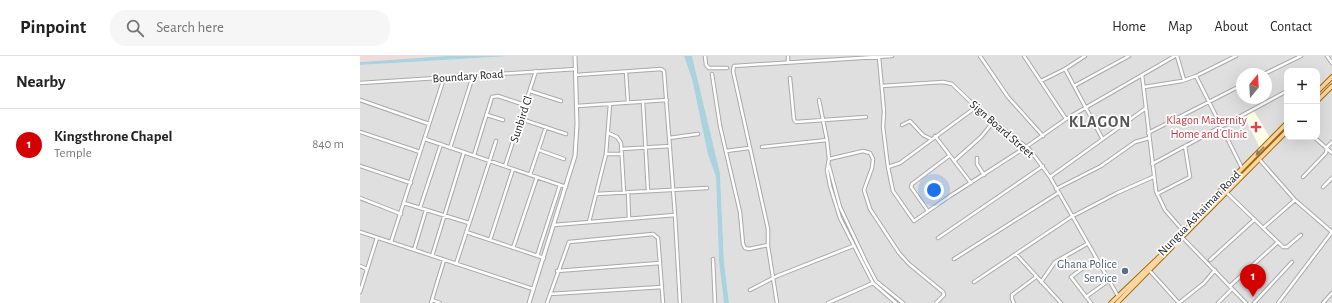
<!DOCTYPE html>
<meta charset="utf-8">
<style>
:root{--surface:#fff;--page:#f6f6f6;--text:#222;--muted:#767676;--line:#e0e0e0;--accent:#d40000}
body{margin:0;font-family:"Alegreya Sans",sans-serif;background:var(--page);color:var(--text)}
.controls{position:absolute;right:12px;top:12px;display:grid;overflow:hidden;border-radius:8px;box-shadow:0 4px 16px #0002}
.controls button{width:36px;height:36px;display:grid;place-items:center;padding:0;border:0;border-bottom:1px solid var(--line);background:var(--surface);color:var(--text);font:20px sans-serif}
.compass{position:absolute;left:876px;top:12px;width:36px;height:36px;border-radius:50%;background:var(--surface);box-shadow:0 4px 16px #0002;rotate:18deg}
.you{position:absolute;left:574px;top:134px;width:14px;height:14px;margin:-10px;border:3px solid #fff;border-radius:50%;background:#1a73e8;box-shadow:0 0 0 6px #1a73e833}
.badge{display:grid;place-items:center;width:26px;height:26px;border-radius:50%;background:var(--accent);color:#fff;font-size:13px;font-weight:700}
.pin{position:absolute;translate:-50% -33px;filter:drop-shadow(0 1px 2px #0008)}
.pin::after{content:'';position:absolute;top:21px;width:14px;height:12px;background:inherit;clip-path:polygon(0 0,100% 0,50% 100%)}
.list{margin:0;padding:0;list-style:none}
h2{display:flex;justify-content:space-between;align-items:center;height:52px;margin:0;padding:0 16px;font-size:17px}
h2 small{font-size:13px;font-weight:400;color:var(--muted)}
.list li{display:grid;grid-template-columns:26px 1fr auto;gap:12px;align-items:center;box-sizing:border-box;height:72px;padding:0 16px;border-top:1px solid var(--line)}
.list b{display:block;font-size:15px;white-space:nowrap}
.list p{margin:0;font-size:13px;white-space:nowrap;color:var(--muted)}
.list em{font-size:13px;font-style:normal;color:var(--muted)}
.icon{flex:none;width:22px;height:22px;fill:none;stroke:currentColor;stroke-width:2;stroke-linecap:round;stroke-linejoin:round}
.map{position:relative;flex:none;width:972px;height:247px;overflow:hidden}
header{display:flex;align-items:center;gap:24px;box-sizing:border-box;height:56px;padding:0 20px;background:var(--surface);border-bottom:1px solid var(--line)}
header strong{font-size:19px}
nav{display:flex;gap:22px;margin-inline-start:auto;font-size:14px}
.search{width:280px;height:36px;background:var(--page);display:flex;align-items:center;gap:10px;box-sizing:border-box;padding:0 14px;border-radius:16px;color:var(--muted);font-size:15px}
main{display:flex}
aside{flex:1;background:var(--surface)}
.map>svg:first-child{display:block}
.residential{fill:#e0dfdf;fill-rule:evenodd}
.commercial{fill:#f2dad9}
.education{fill:#ffffe5}
.water{fill:#aad3df}
.lines{fill:none;stroke-linecap:round;stroke-linejoin:round}
.minor-casing{stroke:#a9a9a9;stroke-width:4.5}
.tertiary-casing{stroke:#a9a9a9;stroke-width:5}
.primary-casing{stroke:#a06b00;stroke-width:5.5}
.minor{stroke:#fff;stroke-width:2.5}
.tertiary{stroke:#fff;stroke-width:3}
.primary{stroke:#fcd6a4;stroke-width:3.5}
.oneway{fill:#8f7c63}
.health-dot{fill:#e0444e;stroke:#fff;stroke-width:1.5}
.service-dot{fill:#5c6f8a;stroke:#fff;stroke-width:1.5}
.labels{text-anchor:middle;dominant-baseline:central;stroke-width:3.5;stroke-linejoin:round;paint-order:stroke}
.street-label{font-size:12px;fill:#222;stroke:#fff}
.health-label{font-size:12px;fill:#be3a42;stroke:#fff;text-anchor:end}
.service-label{font-size:12px;fill:#4e5e75;stroke:#fff;text-anchor:end}
.district-label{font-size:16px;font-weight:bold;letter-spacing:1px;fill:#555;stroke:#fff}
</style>
<header>
<strong>Pinpoint</strong>
<div class="search"><svg class="icon" aria-label="search" viewBox="0 0 24 24"><circle cx="10" cy="10" r="6"/><path d="M15 15l6 6"/></svg>Search here</div>
<nav><a>Home</a><a>Map</a><a>About</a><a>Contact</a></nav>
</header>
<main>
<aside>
<h2>Nearby<small></small></h2>
<ul class="list">
<li><span class="badge">1</span><div><b>Kingsthrone Chapel</b><p>Temple</p></div><em>840 m</em></li>
</ul>
</aside>
<div class="map">
<svg width="972" height="247" viewBox="0 0 972 247">
<rect width="100%" height="100%" fill="#f2efe9"/>
<path class="residential" d="M150 0H324L332 23 348 99 356 121 359 206 364 247H0V9Z
M332 0H972V19L957 34V15H927V65L749 247H369L364 206 360 117ZM882 18H906V42H882Z
M972 31V247H761L927 76V81H957V46Z"/>
<path class="commercial" d="M0 0H86L0 6Z"/>
<path class="education" d="M894 55 910 82 900 92 884 60Z"/>
<path class="water" d="M86 0H150L0 9V6Z
M324 0H332L360 117 364 206 369 247H364L359 206 356 121 348 99 332 23Z"/>
<g class="lines">
<defs>
<path id="minor" d="M345 0 346 9 349 12H367
M428 0V6
M620 0 648 41 683 80
M664 0 706 63
M817 0 824 24
M967 0 972 7
M519 1 524 56 523 71 528 111 540 107 616 51
M705 13 742 82
M266 16 268 47
M352 18 360 70 380 156 383 188 385 192 389 193 408 189V173L373 15 374 10 532 0
M904 18 941 0
M782 19 796 135 805 154 825 177
M836 20 882 112
M430 22 434 64 436 66 506 61
M681 25 705 13 725 0
M0 27 216 13
M522 30 583 26 592 28 616 51 670 94 690 121 758 240
M714 30 769 0
M784 31 822 25 836 20 876 0
M170 35 201 45
M0 44 69 68
M459 44 467 84 469 103 467 114 470 130 480 162 513 227 536 247
M283 46 288 135
M217 50 307 44
M127 59 143 64
M161 63 206 78
M542 69 550 65 563 79 571 83
M0 76 60 96
M248 77 257 81 261 87 264 137
M788 77 882 29
M575 80 611 127
M954 81 972 97
M309 82 338 78
M65 83 206 131
M402 91 467 84
M90 92 113 20
M261 93 310 90
M179 94 204 103
M366 95 389 92
M246 98H262
M114 99 132 41 138 40 165 49
M617 102V108L624 119
M469 103 503 95 510 97 513 103 512 112 504 134 510 153 539 197 549 208 583 236 584 239 576 247
M899 103 935 144 972 176
M594 105 621 81 634 65
M792 108 927 35
M0 110 51 127
M145 110 176 15
M469 110 480 151 506 206 516 225 543 247
M528 111 533 135 554 165 590 140 666 91 706 63 815 0
M170 119 186 71
M690 121 786 52
M943 121 966 97 967 91 972 86
M963 131 972 122
M696 133 741 110 775 86 789 82
M268 136 269 163
M867 137 923 191H927L941 179
M236 138 347 132
M797 138 830 121 825 90
M0 142 41 158
M44 147 109 167
M60 152 81 88
M568 155 551 131 552 128 589 100
M315 159 320 247
M229 166 246 98 250 48
M194 169 315 159 304 15 301 13 216 19
M903 172 935 144
M0 176 173 233
M106 176 184 202
M822 181 886 247
M578 182 683 110
M130 184 153 113
M31 186 84 22
M408 190 417 247
M153 192 177 121
M54 194 66 154
M656 198 701 247
M72 200 104 96
M177 200 200 129
M353 203 355 247
M594 203 698 137
M850 204 894 164
M96 208 136 85
M0 210 7 213
M789 214 819 247
M197 215 300 207
M614 226 711 161 757 137 793 121
M681 226 695 206 727 188
M870 230 918 186
M390 234 417 220 493 190
M0 236 17 182
M190 238 302 231
M726 241 748 225
M72 244 80 247
M71 247 84 204
M187 247 209 186 293 178 298 182 303 247
M468 247 513 227
M654 247 652 243V239L676 221
M731 247 711 221 735 203
M819 247 844 227 855 214
M858 247 872 233
M894 247 932 206
M918 247 972 176
M963 247 972 237"/>
<path id="tertiary" d="M169 247 215 100 217 68 215 0"/>
<path id="primary" d="M957 36 972 21
M957 45 972 30
M824 179 927 75
M751 247 821 180 858 137 927 67
M757 247 812 191"/>
</defs>
<use href="#minor" class="minor-casing"/>
<use href="#tertiary" class="tertiary-casing"/>
<use href="#primary" class="primary-casing"/>
<use href="#minor" class="minor"/>
<use href="#tertiary" class="tertiary"/>
<use href="#primary" class="primary"/>
</g>
<defs><path id="oneway-solid" d="M-6-.8H1V-3.2L6.5 0L1 3.2V.8H-6Z"/></defs>
<use class="oneway" href="#oneway-solid" transform="translate(900 95) rotate(134)"/>
<path class="health-dot" d="M894 65h4v4h4v4h-4v4h-4v-4h-4v-4h4z"/>
<circle class="service-dot" cx="765" cy="215" r="4"/>
<g class="labels">
<g class="street-label">
<text transform="translate(108 20) rotate(-4)">Boundary Road</text>
<text transform="translate(161 63) rotate(-72)">Sunbird Cl</text>
<text transform="translate(642 73) rotate(41)">Sign Board Street</text>
<text transform="translate(839 157) rotate(-46)">Nungua Ashaiman Road</text>
</g>
<g class="health-label">
<text x="887" y="64">Klagon Maternity<tspan x="887" dy="14">Home and Clinic</tspan></text>
</g>
<g class="service-label">
<text x="757" y="208">Ghana Police<tspan x="757" dy="14">Service</tspan></text>
</g>
<g class="district-label">
<text x="740" y="66">KLAGON</text>
</g>
</g>
</svg>
<div class="controls">
<button>+</button>
<button>−</button>
</div>
<svg class="compass" viewBox="-18 -18 36 36"><path d="M0-13l5 13h-10z" fill="#e53935"/><path d="M0 13l5-13h-10z" fill="#767676"/></svg>
<div class="you"></div>
<div class="pin badge" style="left:893px;top:241px">1</div>
</div>
</main>
